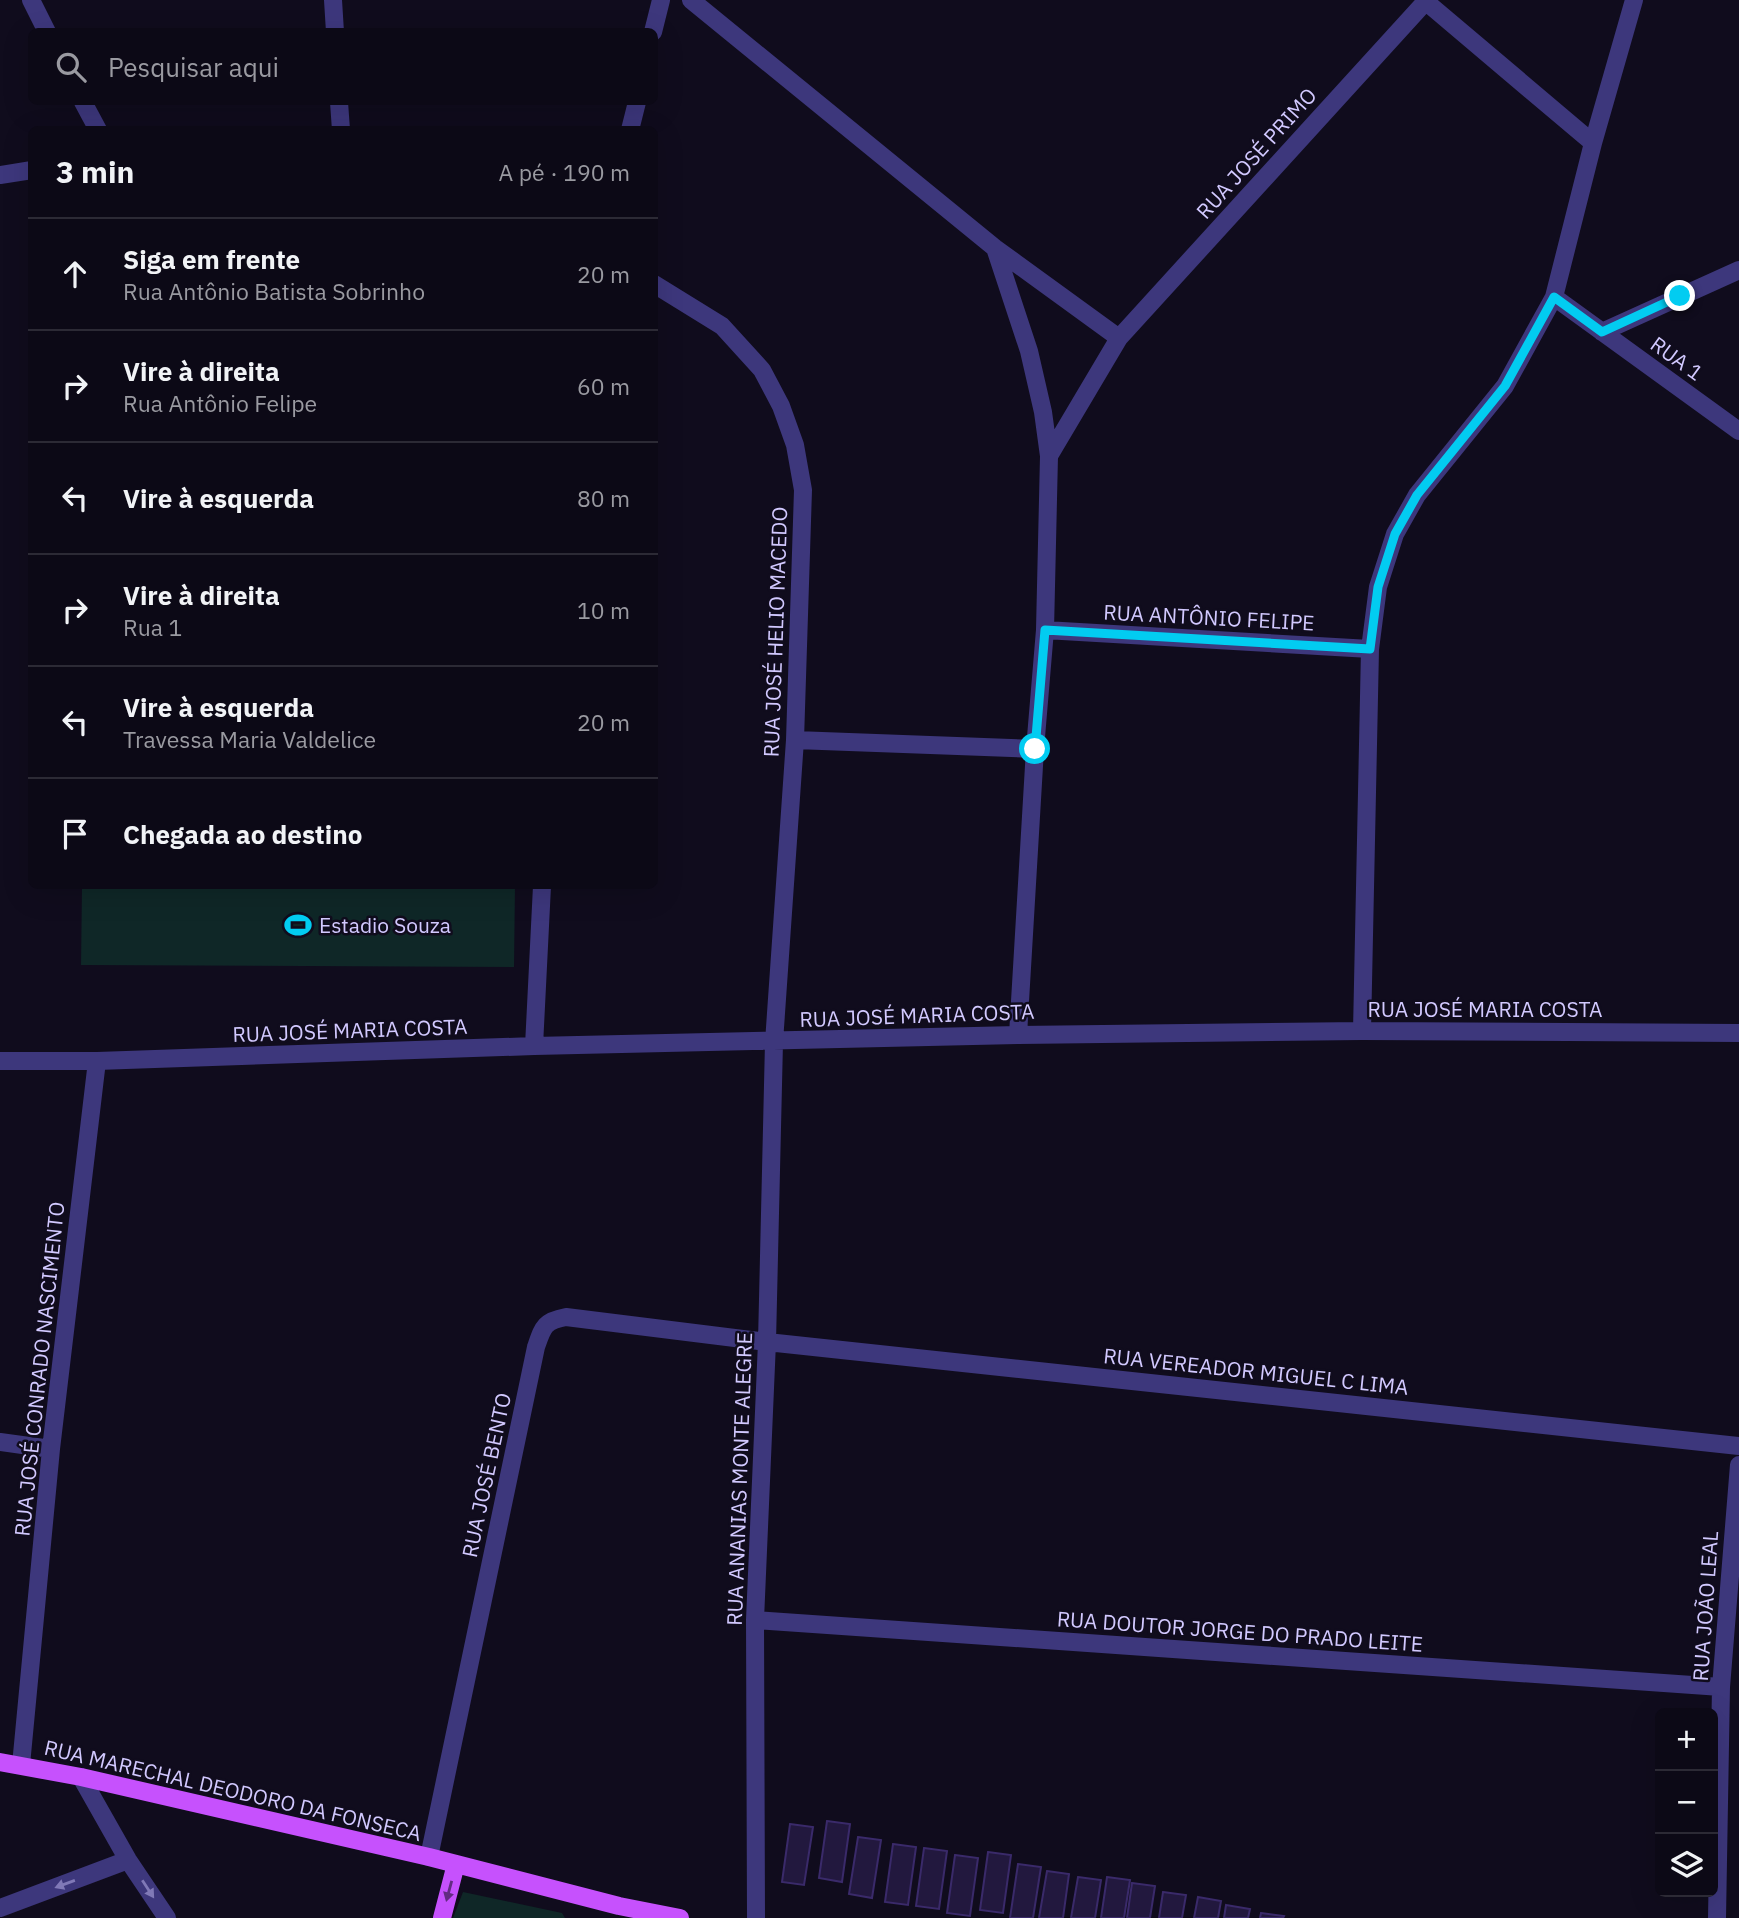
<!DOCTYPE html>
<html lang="pt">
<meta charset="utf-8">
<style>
:root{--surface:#0c0916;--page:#1a1723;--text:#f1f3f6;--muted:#9a9aa1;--line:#2c2a35}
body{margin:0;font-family:"IBM Plex Sans",sans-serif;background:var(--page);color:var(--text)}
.controls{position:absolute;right:21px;bottom:21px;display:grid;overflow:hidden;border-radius:10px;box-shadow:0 7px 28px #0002}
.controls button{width:63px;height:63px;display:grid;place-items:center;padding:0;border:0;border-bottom:2px solid var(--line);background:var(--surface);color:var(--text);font:35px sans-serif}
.stop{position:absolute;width:21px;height:21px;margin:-16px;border:5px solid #02ccf1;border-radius:50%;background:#fff}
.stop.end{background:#02ccf1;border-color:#fff;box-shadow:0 2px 7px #0008}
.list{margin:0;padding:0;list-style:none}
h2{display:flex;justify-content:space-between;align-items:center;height:91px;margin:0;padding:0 28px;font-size:30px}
h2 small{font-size:23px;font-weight:400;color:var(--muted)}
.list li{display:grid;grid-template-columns:46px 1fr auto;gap:21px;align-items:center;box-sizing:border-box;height:112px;padding:0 28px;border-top:2px solid var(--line)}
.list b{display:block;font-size:26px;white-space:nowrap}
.list p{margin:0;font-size:23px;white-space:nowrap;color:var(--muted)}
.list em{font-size:23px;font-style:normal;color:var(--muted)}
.icon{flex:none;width:38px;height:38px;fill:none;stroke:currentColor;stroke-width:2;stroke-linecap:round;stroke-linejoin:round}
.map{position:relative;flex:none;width:1739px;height:1918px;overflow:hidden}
.search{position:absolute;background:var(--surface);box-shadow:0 7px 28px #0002;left:28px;top:28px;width:630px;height:77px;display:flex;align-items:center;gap:18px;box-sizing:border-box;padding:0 24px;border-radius:10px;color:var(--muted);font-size:26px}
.panel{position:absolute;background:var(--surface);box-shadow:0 7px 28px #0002;left:28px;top:126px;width:630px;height:763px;border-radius:10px}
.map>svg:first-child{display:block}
.green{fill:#0f2727}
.building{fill:#22183e;stroke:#3a2a6a;stroke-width:2}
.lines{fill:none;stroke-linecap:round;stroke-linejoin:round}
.minor{stroke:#3d377c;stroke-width:18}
.major{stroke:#c651fd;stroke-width:18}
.oneway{fill:#8079b7}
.oneway2{fill:#622b82}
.route{stroke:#02ccf1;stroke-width:9}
.labels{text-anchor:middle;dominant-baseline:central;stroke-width:5;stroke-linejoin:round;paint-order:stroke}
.street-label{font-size:21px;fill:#d2c9ff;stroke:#100c1d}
.poi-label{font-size:21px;fill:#d2c9ff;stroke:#100c1d;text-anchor:start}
</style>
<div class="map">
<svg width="1739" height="1918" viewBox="0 0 1739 1918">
<rect width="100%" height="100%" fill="#100c1d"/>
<path class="green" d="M82 886H515L514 967 81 965Z
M463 1892 562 1913 565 1918H453Z"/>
<path class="building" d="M827 1821 850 1824 842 1882 819 1878Z
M790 1824 813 1827 804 1885 782 1882Z
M858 1837 881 1840 872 1898 849 1894Z
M893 1844 916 1847 908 1905 885 1902Z
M924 1848 947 1851 939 1909 916 1906Z
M988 1852 1011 1855 1003 1913 980 1910Z
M955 1855 978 1858 970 1916 947 1913Z
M1018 1864 1041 1867 1033 1918H1010Z
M1047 1871 1069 1874 1063 1918H1039Z
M1078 1877 1101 1880 1095 1918H1071Z
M1107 1877 1130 1880 1124 1918H1101Z
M1132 1883 1155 1886 1150 1918H1127Z
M1163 1892 1186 1895 1182 1918H1159Z
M1198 1897 1221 1901 1218 1918H1194Z
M1226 1905 1250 1909 1248 1918H1224Z
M1261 1913 1284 1916 1283 1918H1260Z"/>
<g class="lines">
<path class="minor" d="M31 0 47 32
M333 0 335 32
M691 0 995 248 1119 338
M1425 1 1593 143
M653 32 661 0
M83 102 98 130
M339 102 341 130
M630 130 637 102
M0 175 32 170
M995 248 1029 351 1043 412 1049 456 1045 630 1035 749 1018 1035
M654 284 722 326 762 370 781 406 795 445 803 490 795 740 774 1042 767 1342 755 1620 756 1918
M1554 297 1739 431
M1602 332 1739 270
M1049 456 1119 338 1427 0
M1045 630 1370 649
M795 740 1035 749
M1362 1031 1370 649 1378 587 1395 534 1417 495 1505 386 1554 297 1593 143 1634 0
M534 1046 542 886
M0 1061H97L534 1046 1018 1035 1362 1031 1739 1033
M0 1442 51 1449
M755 1620 1721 1687
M21 1765 51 1449 97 1061
M81 1777 128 1860 167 1918
M429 1857 536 1347C543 1327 544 1321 566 1317L767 1342 1739 1446
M0 1908 128 1860
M1717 1918 1721 1687 1739 1465"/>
<path class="major" d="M0 1762 81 1777 429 1857 619 1906 680 1918
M442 1918 456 1864"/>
</g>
<defs><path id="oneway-solid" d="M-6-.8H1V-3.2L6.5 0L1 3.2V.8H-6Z" transform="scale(1.75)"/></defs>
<g class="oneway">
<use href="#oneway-solid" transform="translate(65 1884) rotate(160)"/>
<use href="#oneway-solid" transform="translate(148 1889) rotate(57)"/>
</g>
<use class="oneway2" href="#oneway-solid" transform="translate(449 1891) rotate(105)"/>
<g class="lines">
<path class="route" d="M1035 749 1045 630 1370 649 1378 587 1395 534 1417 495 1505 386 1554 297 1602 332 1680 296"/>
</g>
<defs>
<symbol id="stadium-bare" viewBox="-9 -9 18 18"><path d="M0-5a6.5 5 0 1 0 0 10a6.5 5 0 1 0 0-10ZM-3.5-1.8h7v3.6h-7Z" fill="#02ccf1" stroke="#100c1d" stroke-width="2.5" paint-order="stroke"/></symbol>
</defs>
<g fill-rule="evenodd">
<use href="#stadium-bare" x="279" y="906" width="38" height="38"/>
</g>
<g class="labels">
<g class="street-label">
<text transform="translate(1256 153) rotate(-48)">RUA JOSÉ PRIMO</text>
<text transform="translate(1677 358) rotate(36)">RUA 1</text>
<text transform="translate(1209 617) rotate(3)">RUA ANTÔNIO FELIPE</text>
<text transform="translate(775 632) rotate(-88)">RUA JOSÉ HELIO MACEDO</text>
<text x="1485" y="1009">RUA JOSÉ MARIA COSTA</text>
<text transform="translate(917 1015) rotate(-2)">RUA JOSÉ MARIA COSTA</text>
<text transform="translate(350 1030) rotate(-2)">RUA JOSÉ MARIA COSTA</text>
<text transform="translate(39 1369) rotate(-84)">RUA JOSÉ CONRADO NASCIMENTO</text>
<text transform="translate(1256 1371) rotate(6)">RUA VEREADOR MIGUEL C LIMA</text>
<text transform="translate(486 1475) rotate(-78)">RUA JOSÉ BENTO</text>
<text transform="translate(739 1479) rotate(-88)">RUA ANANIAS MONTE ALEGRE</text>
<text transform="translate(1705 1606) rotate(-86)">RUA JOÃO LEAL</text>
<text transform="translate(1240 1631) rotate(4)">RUA DOUTOR JORGE DO PRADO LEITE</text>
<text transform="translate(233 1790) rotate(13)">RUA MARECHAL DEODORO DA FONSECA</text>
</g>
<g class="poi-label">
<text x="319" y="925">Estadio Souza</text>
</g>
</g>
</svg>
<div class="controls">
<button>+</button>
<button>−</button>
<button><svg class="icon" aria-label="layers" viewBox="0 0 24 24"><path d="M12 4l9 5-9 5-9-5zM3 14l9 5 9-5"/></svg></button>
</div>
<div class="stop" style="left:1035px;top:749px"></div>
<div class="stop end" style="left:1680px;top:296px"></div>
<div class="search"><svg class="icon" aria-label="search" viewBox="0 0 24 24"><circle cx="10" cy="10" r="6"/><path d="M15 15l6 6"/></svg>Pesquisar aqui</div>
<section class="panel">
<h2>3 min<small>A pé · 190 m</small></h2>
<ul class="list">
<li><svg class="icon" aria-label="ahead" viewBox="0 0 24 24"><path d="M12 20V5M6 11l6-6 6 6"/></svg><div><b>Siga em frente</b><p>Rua Antônio Batista Sobrinho</p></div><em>20 m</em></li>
<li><svg class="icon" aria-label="right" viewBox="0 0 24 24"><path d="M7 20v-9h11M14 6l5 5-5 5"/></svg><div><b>Vire à direita</b><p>Rua Antônio Felipe</p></div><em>60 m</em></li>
<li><svg class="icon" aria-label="left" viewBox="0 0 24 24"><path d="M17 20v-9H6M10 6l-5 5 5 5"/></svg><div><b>Vire à esquerda</b></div><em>80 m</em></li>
<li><svg class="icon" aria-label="right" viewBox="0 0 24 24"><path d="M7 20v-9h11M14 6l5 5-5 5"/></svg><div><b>Vire à direita</b><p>Rua 1</p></div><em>10 m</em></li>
<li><svg class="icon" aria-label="left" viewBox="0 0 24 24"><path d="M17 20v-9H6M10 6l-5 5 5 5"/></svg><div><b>Vire à esquerda</b><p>Travessa Maria Valdelice</p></div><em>20 m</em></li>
<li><svg class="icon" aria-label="arrive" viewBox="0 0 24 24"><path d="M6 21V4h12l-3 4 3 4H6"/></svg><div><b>Chegada ao destino</b></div></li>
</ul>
</section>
</div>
